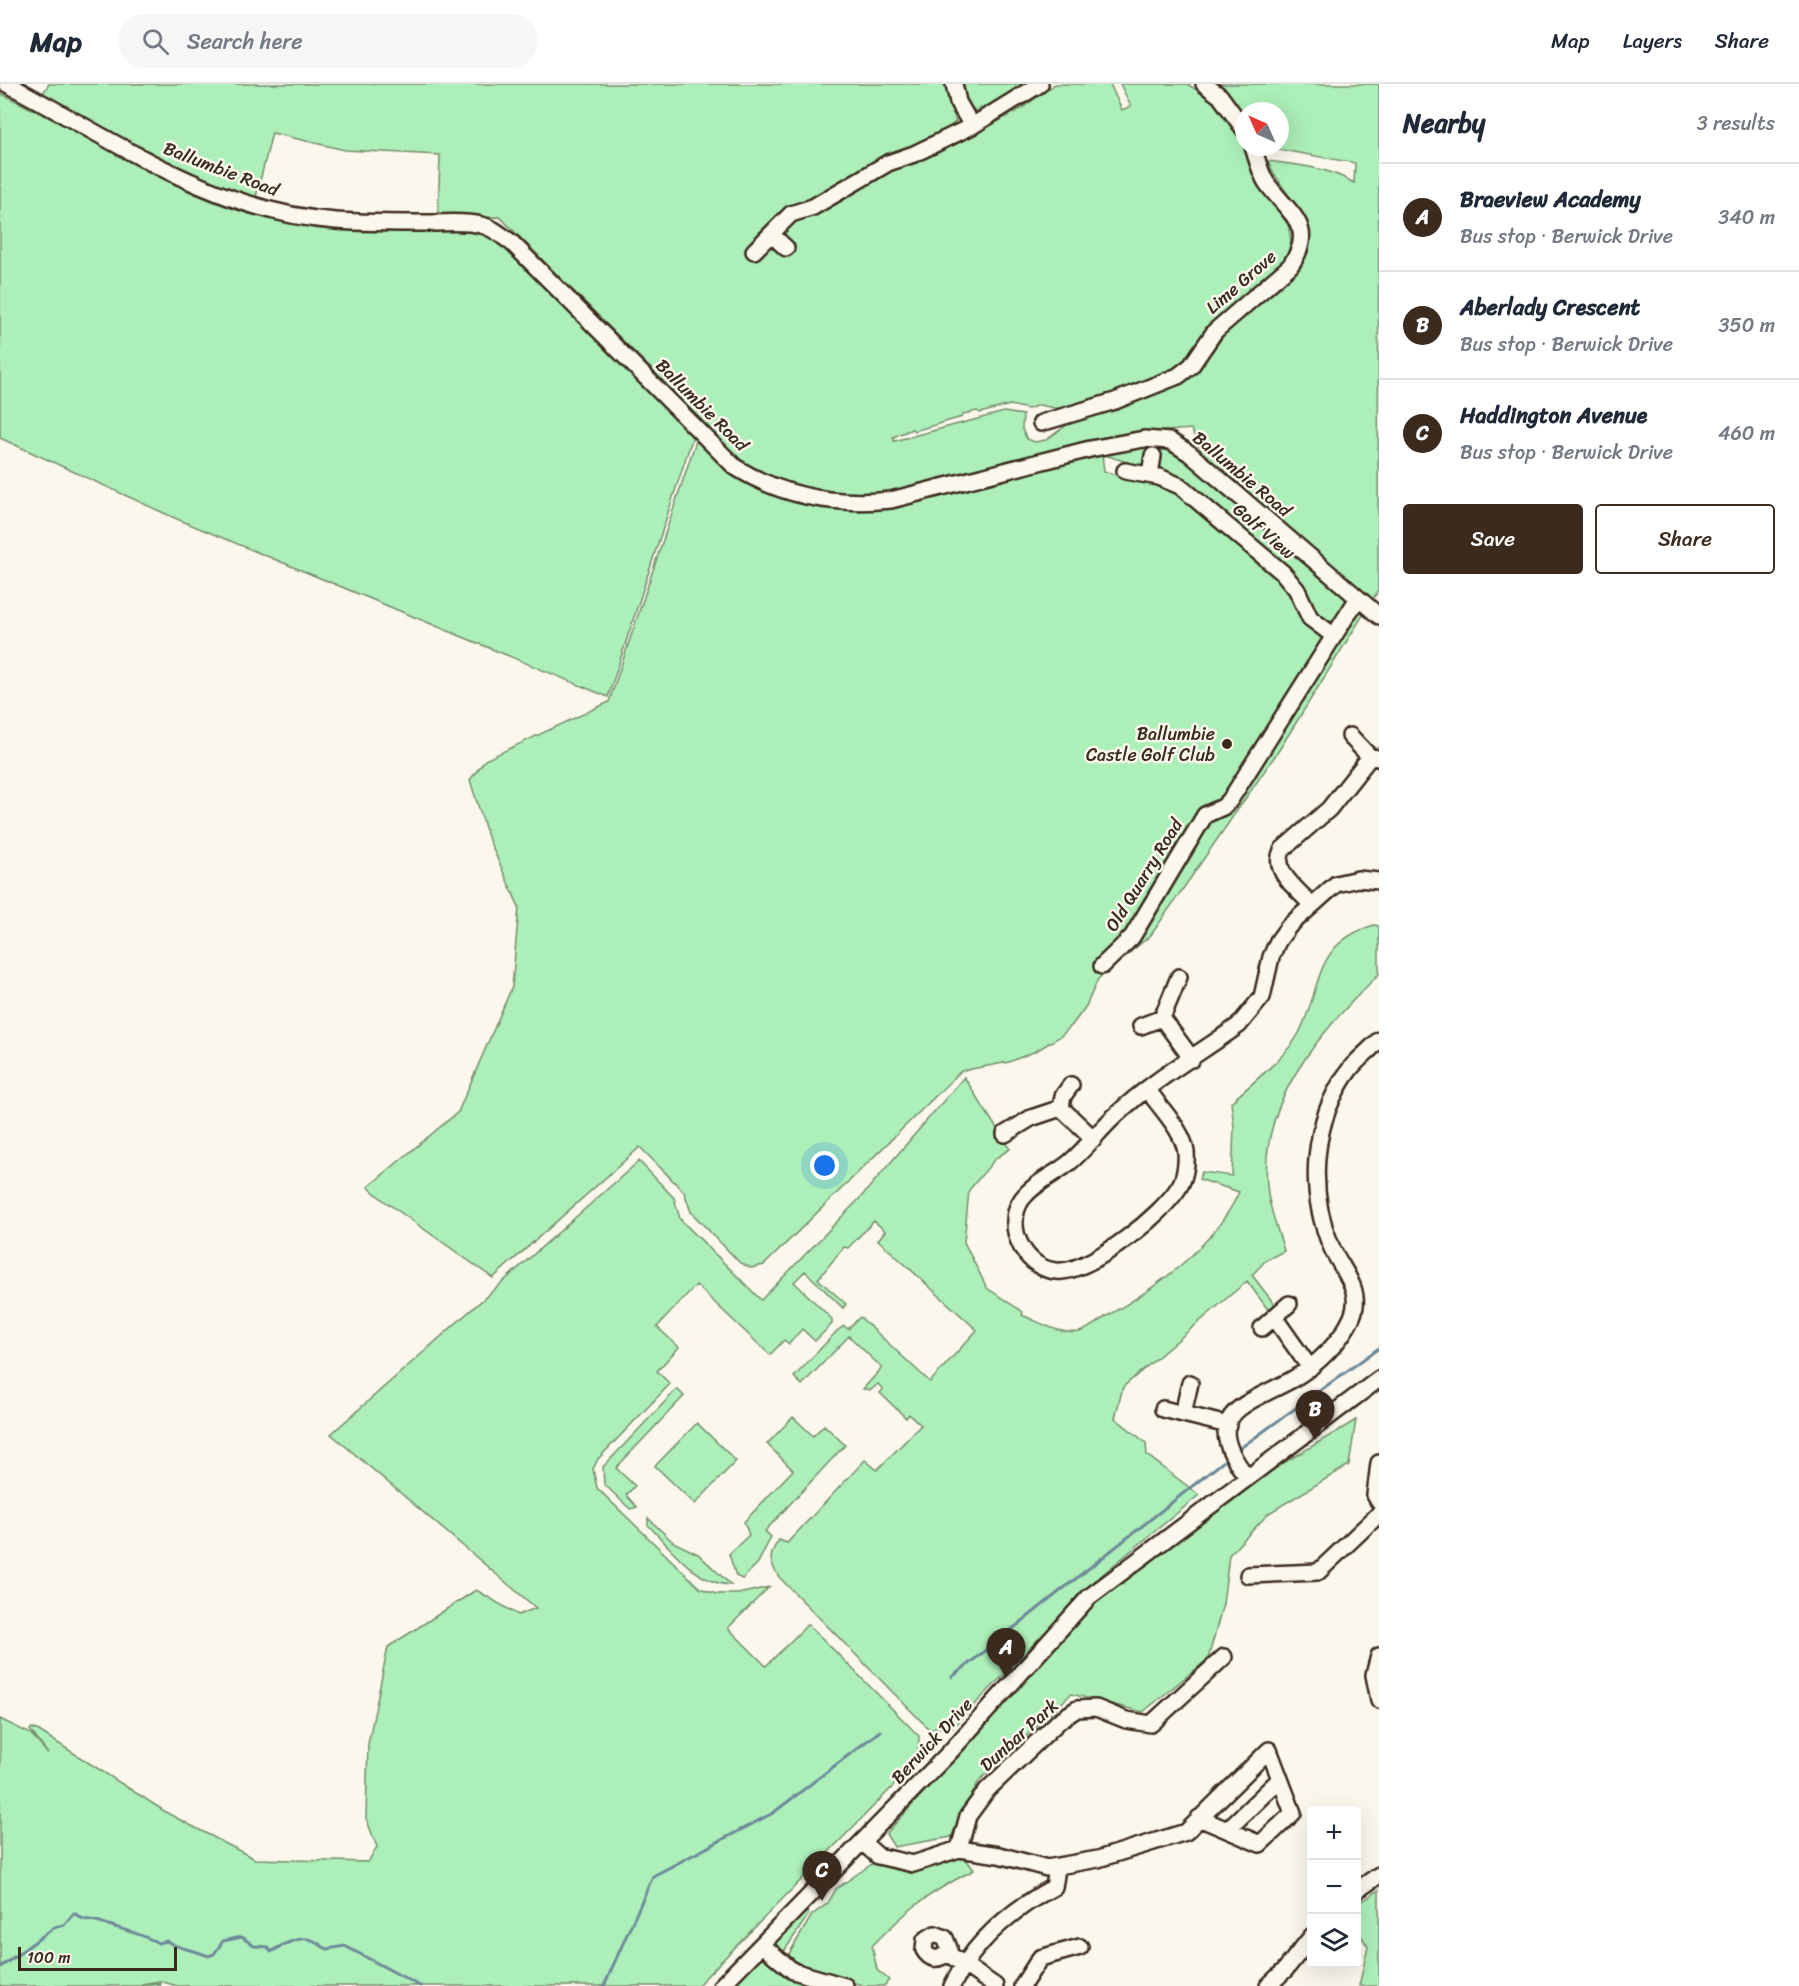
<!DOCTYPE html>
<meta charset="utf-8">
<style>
:root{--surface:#fff;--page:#f6f6f7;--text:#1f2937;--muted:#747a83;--line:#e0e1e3;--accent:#3b2a1e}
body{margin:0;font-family:Sriracha,sans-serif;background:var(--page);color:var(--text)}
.controls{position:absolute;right:18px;bottom:18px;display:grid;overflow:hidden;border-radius:6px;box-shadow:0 6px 24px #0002}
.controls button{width:54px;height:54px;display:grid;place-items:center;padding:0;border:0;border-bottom:2px solid var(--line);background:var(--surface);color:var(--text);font:30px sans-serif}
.compass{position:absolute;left:1235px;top:18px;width:54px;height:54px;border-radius:50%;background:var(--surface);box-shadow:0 6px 24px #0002;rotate:315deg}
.scale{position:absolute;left:18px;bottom:15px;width:159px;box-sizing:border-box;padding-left:6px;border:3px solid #3b2a1e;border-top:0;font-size:16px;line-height:21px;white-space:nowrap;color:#3b2a1e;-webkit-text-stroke:4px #fbf7ec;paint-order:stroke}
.you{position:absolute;left:825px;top:1082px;width:21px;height:21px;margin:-15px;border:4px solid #fff;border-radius:50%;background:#1a73e8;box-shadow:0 0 0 9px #1a73e833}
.badge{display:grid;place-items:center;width:39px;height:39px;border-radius:50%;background:var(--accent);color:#fff;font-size:20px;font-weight:700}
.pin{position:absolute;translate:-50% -50px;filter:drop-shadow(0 2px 3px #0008)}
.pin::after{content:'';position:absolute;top:32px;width:21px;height:18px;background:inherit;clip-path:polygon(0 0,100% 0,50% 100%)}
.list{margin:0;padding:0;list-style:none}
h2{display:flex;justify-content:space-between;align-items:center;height:78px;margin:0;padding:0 24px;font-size:26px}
h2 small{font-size:20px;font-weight:400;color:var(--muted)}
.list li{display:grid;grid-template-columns:39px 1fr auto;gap:18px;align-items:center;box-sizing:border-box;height:108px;padding:0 24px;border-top:2px solid var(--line)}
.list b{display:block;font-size:22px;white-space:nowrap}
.list p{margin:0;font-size:20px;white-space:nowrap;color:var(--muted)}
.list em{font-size:20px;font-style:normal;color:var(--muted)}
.actions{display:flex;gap:12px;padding:18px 24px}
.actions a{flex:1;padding:14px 0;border:2px solid var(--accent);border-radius:6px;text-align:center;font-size:21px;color:var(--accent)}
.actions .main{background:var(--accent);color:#fff}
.icon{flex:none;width:33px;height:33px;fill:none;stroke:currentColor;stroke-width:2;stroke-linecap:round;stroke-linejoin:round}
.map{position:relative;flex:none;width:1379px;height:1902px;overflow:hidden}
header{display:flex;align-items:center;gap:36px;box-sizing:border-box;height:84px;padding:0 30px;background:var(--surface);border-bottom:2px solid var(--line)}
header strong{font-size:28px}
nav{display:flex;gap:33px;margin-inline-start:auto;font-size:21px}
.search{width:420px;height:54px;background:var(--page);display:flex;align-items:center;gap:15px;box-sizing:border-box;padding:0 21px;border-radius:33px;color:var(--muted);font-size:22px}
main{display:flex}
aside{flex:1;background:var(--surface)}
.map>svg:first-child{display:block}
.green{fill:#acefb8;stroke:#748c6b;stroke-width:1.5;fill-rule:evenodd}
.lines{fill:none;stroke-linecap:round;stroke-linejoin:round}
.stream{stroke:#6d899b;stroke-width:3}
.minor-casing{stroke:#3b2a1e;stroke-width:20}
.minor{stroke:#fbf7ec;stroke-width:15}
.poi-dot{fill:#3b2a1e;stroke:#fbf7ec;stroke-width:2}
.labels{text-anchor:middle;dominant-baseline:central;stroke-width:5;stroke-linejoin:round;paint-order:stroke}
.street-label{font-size:18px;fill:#3b2a1e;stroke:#fbf7ec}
.poi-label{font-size:18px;fill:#3b2a1e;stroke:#fbf7ec;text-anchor:end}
</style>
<header>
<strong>Map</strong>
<div class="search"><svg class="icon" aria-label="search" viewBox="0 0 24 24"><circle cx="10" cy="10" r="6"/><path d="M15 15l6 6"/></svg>Search here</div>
<nav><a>Map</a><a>Layers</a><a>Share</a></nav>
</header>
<main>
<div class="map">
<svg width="1379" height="1902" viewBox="0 0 1379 1902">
<rect width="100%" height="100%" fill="#fbf7ec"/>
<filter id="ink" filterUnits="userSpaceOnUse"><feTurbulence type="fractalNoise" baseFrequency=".0167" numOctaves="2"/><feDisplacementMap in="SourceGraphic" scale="12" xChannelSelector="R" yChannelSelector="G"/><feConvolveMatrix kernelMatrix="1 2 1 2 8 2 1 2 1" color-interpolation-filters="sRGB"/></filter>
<g filter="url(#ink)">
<path class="green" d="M49 0H945L950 23 956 37 946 47 948 50 898 73H887L810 119 788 127 752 163 758 170 772 160 783 166 789 160 782 149 784 142 797 132 815 127 898 79 914 80 969 54 1022 24 1055 0H1110L1122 26 1131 22 1120 0H1187L1210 14 1239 50 1257 97 1288 140 1291 156 1286 177 1209 243 1187 276 1158 293 1065 326 1039 321 1028 325 1010 321 980 329 977 327 964 330 962 333 914 347 912 345 893 353 894 357 1004 328 1023 331 1022 345 1027 355 1035 358 1046 356 1067 341 1132 320 1195 291 1227 247 1300 185C1326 133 1285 120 1268 77 1299 81 1327 83 1354 99L1355 79 1265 63H1280V27L1244 29 1218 0H1379L1378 507 1279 666 1151 851 1098 895 1086 922 1073 940 1061 952 1036 967 1009 978 961 987 764 1181 751 1184 740 1179 691 1128 684 1108 640 1063 493 1194 383 1116 368 1103 458 1028 512 903 519 823 489 756 470 696 485 676 609 618 698 351 679 313 500 133 438 134 440 71 345 66 272 49 255 117C180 89 110 53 41 12ZM1191 345 1208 382 1350 502 1343 510 1185 374 1162 364 1139 362 884 424 845 423V415L889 412 1018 377 1141 349ZM1147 369 1160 370V381L1164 389 1189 402 1288 488C1301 504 1308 526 1323 539L1325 537 1334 539 1323 558C1320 549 1309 545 1303 537 1295 528 1290 510 1282 498L1184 414C1161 397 1131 398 1104 387L1102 370 1139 382 1145 380Z
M962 0H1031L995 23 993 19 975 27 967 19Z
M0 9 218 118 292 138 369 146 468 143 490 149 508 163 693 352 608 613 177 435 0 354Z
M1374 841 1379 842V890C1320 949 1255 1019 1268 1110 1271 1129 1279 1149 1284 1167L1266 1176 1252 1191 1275 1221 1269 1227 1247 1197 1123 1303 1115 1334 1146 1359 1147 1371 1199 1411 1098 1494 951 1645 935 1643 931 1647 779 1493C769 1478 768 1471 779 1456L787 1459 865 1376 877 1386 921 1341 909 1330 906 1334 880 1309 883 1305 878 1300 871 1306 863 1305 882 1284 849 1252 802 1301 794 1293 837 1247 844 1242 848 1245 860 1233 930 1298 977 1246 878 1156 885 1147 874 1137 848 1164 844 1163 818 1195 846 1220 843 1224 805 1187 794 1198 832 1235V1240L815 1257 802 1245 789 1260 784 1256 770 1271 696 1201 657 1243 679 1263 657 1287 670 1300 598 1375 593 1385 597 1404 700 1504 716 1510H738L769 1503 728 1544 766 1582 808 1540 919 1652 918 1677 697 1902H177L160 1897 141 1900 160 1899V1902H0V1884L30 1863 0 1883V1635L31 1650 48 1670 30 1646 32 1644 39 1647 169 1730 255 1775 368 1778 377 1763 366 1734 368 1660 388 1563 476 1506 518 1531 536 1524 331 1350 639 1077 674 1114 680 1135 761 1216 861 1113 964 993 1010 1065 996 1074 969 1106 964 1158 987 1204 1023 1228 1022 1231C1039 1238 1060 1251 1079 1248 1088 1246 1098 1237 1107 1232 1158 1203 1214 1163 1239 1108L1199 1095 1202 1088 1232 1092 1234 1043 1231 1018C1250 1001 1288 971 1299 949 1323 902 1312 860 1374 841Z
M677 1305 684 1312 616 1384 635 1402 626 1411 637 1423 630 1425 604 1400 603 1383Z
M793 1333 813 1352 824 1341 845 1361 765 1447 771 1453 758 1479 742 1495 736 1492 729 1470 749 1451 744 1438 793 1386 767 1360Z
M1356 1336 1349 1381 1269 1429 1229 1471 1223 1520 1208 1575 1143 1628 1071 1610 979 1697 951 1753 894 1763 886 1750 1094 1520 1265 1390Z
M697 1339 736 1377 695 1420 655 1382Z
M648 1434 673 1458 698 1470 731 1501C697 1501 671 1464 648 1441Z
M961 1768 974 1786C928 1809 908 1825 872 1862L877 1886 889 1896 884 1902H866L794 1883 786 1875 812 1831 828 1819 836 1805 876 1777C910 1793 928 1781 961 1768Z
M1379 1806V1902H1359L1368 1863 1357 1845V1821Z
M807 1828 809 1830 781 1872 776 1860 780 1850Z
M765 1874 787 1893 799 1894 809 1902H729L755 1876Z"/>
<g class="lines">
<path class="stream" d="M1239 1365 1379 1264
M952 1593 1224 1377
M0 1883 55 1843 64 1841 74 1829C86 1839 87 1834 100 1838 118 1845 141 1849 158 1859L167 1857C174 1864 196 1866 208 1872L214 1870 223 1857 242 1853 254 1862 268 1863 271 1868C281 1861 303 1850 314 1857 319 1860 322 1862 327 1865L345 1862 420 1902
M604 1902 653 1792 773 1729 880 1647"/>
<defs>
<path id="minor" d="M7 0C111 54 215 129 336 137 367 139 399 139 431 139 447 139 465 137 481 141 493 143 502 152 512 159L735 383C783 413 834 422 891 416L1090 365 1144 355 1170 357 1189 369 1379 532
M954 0 958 18 972 42
M1204 0 1220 12 1244 45
M771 150 786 164
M754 167 791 130 813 123 888 79 914 70 972 42 1040 0
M1041 339 1115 317 1178 292 1191 282 1215 247 1290 182C1319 142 1287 129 1266 98 1260 88 1257 75 1253 63
M1125 387 1159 393 1180 402 1283 489 1297 506 1310 534 1334 552
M1150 390 1153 372
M1350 652 1370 673 1379 674
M1312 821C1297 805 1270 786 1283 765L1329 725 1370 673
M1102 882 1132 853 1205 731 1223 723 1230 716 1358 514
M1162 934 1192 975
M1141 942 1162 934 1179 893
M1148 1006C1160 1024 1183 1046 1186 1068 1187 1079 1185 1094 1179 1103 1162 1131 1095 1184 1062 1187 1027 1190 1002 1143 1022 1115 1034 1099 1054 1091 1069 1079 1087 1064 1100 1045 1117 1030 1153 996 1199 970 1239 941L1262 913 1271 873 1278 857 1289 842 1336 800 1358 795 1379 797
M1061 1024 1063 1012 1071 1001
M1005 1050 1031 1034 1061 1024 1094 1055
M1274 1233 1310 1284
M1262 1244 1289 1220
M1163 1325 1228 1341
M1183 1330 1190 1299
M1379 1379 1375 1411 1379 1418
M1247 1393C1198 1329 1244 1322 1293 1295 1317 1281 1341 1258 1352 1233 1364 1205 1341 1186 1331 1162 1307 1105 1312 1036 1350 985 1358 975 1370 966 1379 956
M1248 1491 1318 1488 1379 1430
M1379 1572 1374 1591 1379 1616
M1227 1746 1280 1695
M862 1758 878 1772 913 1780 959 1765 999 1771 1047 1784 1098 1775 1186 1748 1269 1666 1293 1729 1260 1760 1199 1734
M959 1765 968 1732 987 1706 1060 1636 1077 1625 1096 1624 1126 1636 1151 1640 1224 1573
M1356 1807 1379 1791
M762 1861 793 1887 845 1902
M947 1869C938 1877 930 1876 924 1866L925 1856 935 1850 945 1854 949 1864 947 1869 995 1902
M721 1902 949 1669 1089 1513 1379 1295
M952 1902C974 1858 1011 1826 1054 1803L1056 1791 1053 1783
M1022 1902 1040 1874 1080 1863
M1268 1902 1285 1886 1312 1852"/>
</defs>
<use href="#minor" class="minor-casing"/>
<use href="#minor" class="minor"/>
</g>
</g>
<circle class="poi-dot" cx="1227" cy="660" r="6"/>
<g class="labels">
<g class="street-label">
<text transform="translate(221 85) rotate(21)">Ballumbie Road</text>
<text transform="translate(1241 198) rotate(-41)">Lime Grove</text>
<text transform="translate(702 321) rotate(45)">Ballumbie Road</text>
<text transform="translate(1242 390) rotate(40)">Ballumbie Road</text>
<text transform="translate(1264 447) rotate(41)">Golf View</text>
<text transform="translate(1144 791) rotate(-58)">Old Quarry Road</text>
<text transform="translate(1019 1651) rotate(-42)">Dunbar Park</text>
<text transform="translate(932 1657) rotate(-47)">Berwick Drive</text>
</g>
<g class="poi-label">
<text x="1215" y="650">Ballumbie<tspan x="1215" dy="21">Castle Golf Club</tspan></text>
</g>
</g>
</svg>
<div class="controls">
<button>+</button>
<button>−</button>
<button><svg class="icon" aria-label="layers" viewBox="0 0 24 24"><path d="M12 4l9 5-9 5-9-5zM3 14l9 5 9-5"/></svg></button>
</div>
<svg class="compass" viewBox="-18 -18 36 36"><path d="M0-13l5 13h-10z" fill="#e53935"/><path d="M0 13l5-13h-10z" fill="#747a83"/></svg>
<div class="scale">100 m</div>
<div class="you"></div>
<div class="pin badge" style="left:1006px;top:1594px">A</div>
<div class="pin badge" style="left:1315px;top:1356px">B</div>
<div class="pin badge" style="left:822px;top:1817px">C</div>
</div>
<aside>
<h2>Nearby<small>3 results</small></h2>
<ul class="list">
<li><span class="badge">A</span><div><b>Braeview Academy</b><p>Bus stop · Berwick Drive</p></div><em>340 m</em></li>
<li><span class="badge">B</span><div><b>Aberlady Crescent</b><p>Bus stop · Berwick Drive</p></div><em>350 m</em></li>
<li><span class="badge">C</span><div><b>Haddington Avenue</b><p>Bus stop · Berwick Drive</p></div><em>460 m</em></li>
</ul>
<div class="actions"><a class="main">Save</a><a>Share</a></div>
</aside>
</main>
